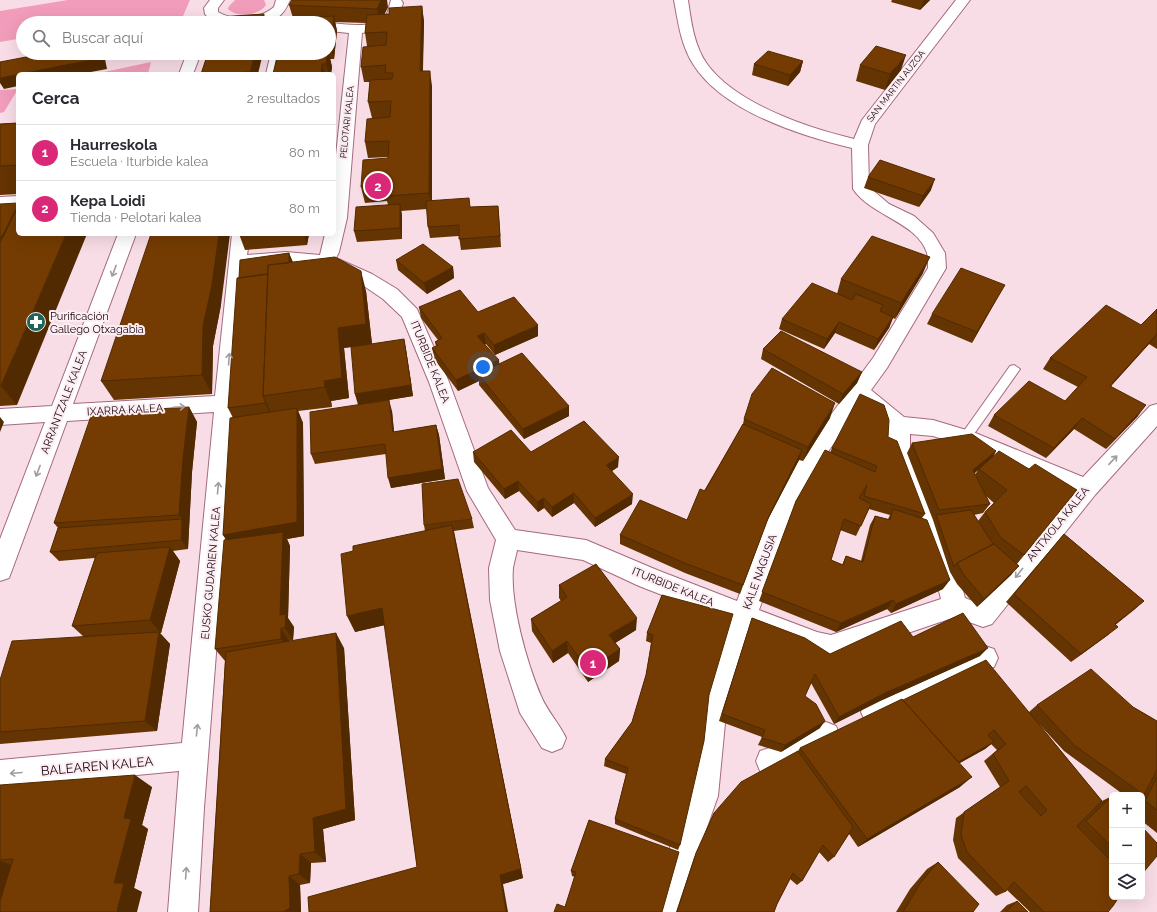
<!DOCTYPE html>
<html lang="es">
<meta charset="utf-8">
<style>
:root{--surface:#fff;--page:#f7f7f7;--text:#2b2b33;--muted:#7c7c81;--line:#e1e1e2;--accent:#db2777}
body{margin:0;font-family:Raleway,sans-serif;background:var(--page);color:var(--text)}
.controls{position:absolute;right:12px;bottom:12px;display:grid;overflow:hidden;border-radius:6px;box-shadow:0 4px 16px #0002}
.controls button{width:36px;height:36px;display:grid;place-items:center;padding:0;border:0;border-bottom:1px solid var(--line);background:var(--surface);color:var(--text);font:20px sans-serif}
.you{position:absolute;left:483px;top:367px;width:14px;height:14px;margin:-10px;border:3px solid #fff;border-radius:50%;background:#1a73e8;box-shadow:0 0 0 6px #1a73e833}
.badge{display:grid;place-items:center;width:26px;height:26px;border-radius:50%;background:var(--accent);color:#fff;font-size:13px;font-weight:700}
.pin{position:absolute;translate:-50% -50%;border:2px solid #fff;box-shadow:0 1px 4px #0006}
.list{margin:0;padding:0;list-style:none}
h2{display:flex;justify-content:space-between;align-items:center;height:52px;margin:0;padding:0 16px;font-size:17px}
h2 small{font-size:13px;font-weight:400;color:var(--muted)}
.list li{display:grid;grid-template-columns:26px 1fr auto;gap:12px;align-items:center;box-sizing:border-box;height:56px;padding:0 16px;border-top:1px solid var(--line)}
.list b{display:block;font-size:15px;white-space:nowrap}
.list p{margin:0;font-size:13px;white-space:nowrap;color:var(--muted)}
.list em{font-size:13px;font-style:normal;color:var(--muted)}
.icon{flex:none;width:22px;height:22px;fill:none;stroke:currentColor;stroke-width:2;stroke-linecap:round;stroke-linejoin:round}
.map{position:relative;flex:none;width:1157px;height:912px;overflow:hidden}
.search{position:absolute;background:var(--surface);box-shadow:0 4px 16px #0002;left:16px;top:16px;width:320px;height:44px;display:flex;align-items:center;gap:10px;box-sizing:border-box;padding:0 14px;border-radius:22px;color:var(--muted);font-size:15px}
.panel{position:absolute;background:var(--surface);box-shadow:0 4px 16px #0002;left:16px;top:72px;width:320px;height:164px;border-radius:6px}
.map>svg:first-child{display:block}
.green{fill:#f29cbb}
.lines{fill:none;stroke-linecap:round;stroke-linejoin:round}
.lane-casing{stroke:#a5697e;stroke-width:2}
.street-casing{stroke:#a5697e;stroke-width:2}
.lane{fill:#fff;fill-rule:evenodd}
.street{fill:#fff;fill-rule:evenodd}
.wall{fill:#643402;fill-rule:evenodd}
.shaded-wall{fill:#512a01}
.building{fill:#743c02;stroke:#512a01;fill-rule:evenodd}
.oneway{stroke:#a39b9e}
.labels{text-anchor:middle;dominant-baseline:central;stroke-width:4;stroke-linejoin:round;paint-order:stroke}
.far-street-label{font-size:9px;fill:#19050d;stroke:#fdeef3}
.poi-label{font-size:11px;fill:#19050d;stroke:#fdeef3;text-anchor:start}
.street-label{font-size:11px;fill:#19050d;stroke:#fdeef3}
.near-street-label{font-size:13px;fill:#19050d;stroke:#fdeef3}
</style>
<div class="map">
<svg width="1157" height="912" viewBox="0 0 1157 912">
<rect width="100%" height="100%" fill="#f9dde6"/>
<path class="green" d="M68 0H190L180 23H23V38L0 42V11Z
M235 0H264L266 5C258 16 237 18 228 9L229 6Z
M151 62 148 74H95Z
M18 89 4 112 0 113V90Z"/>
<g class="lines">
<defs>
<path id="lane" d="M1014 365 1020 369 1018 372 969 441H961L959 438 961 435 1010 366Z"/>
<path id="street" d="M210 0H224L218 8V12C235 22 260 19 274 7L276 0H290C287 7 284 13 277 18 264 25 215 28 205 14L204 8Z
M391 0H401L403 3 397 23 382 30 362 33 347 218 339 252 336 258 372 274 397 289 417 309 449 382 488 488 515 530 586 540 657 570 737 601 771 509 804 451 873 358 928 268C928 263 928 257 927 253 917 222 871 216 853 189L852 148C801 136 722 111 693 64 681 45 678 22 674 0H688C691 21 694 46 707 64 736 104 808 128 854 139L862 120 956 0H970L875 124 868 145 869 187 889 204 914 216 933 233 945 253 946 268 887 368 871 390 904 417 933 420 973 432 1083 477 1150 406 1157 404V426L1095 495 992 624 983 627 955 617 831 659 817 656 752 630 726 713 718 796 699 850 682 912H652L669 850 690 796 698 713 729 621 639 586 583 560 517 550C516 556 514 562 513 568 510 604 527 663 541 696 547 711 559 723 566 738L562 748 552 752 542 748 520 713 500 651 490 600 489 568 496 540 467 491 429 382 402 317 383 299 358 282 323 267 286 264 246 267 204 808 198 912H168L179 771 0 788V760L182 743 214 412 67 421 12 570 9 578 0 581V539L45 422 0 425V409L52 406 118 234H136L73 404 215 396 232 234H250L247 255 286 252 320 255 325 234H334V174L349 33 329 31V23C348 24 368 29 386 18ZM861 405 888 428V450L937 583 941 599 831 635 817 632 759 610 794 511 820 463ZM910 434 933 436 958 444 1071 491 978 603 965 598 961 583 910 450Z
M187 53H201L193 74H179Z
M271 53H285L280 74H266Z
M18 196V206L0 207V197Z
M985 646 994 649 998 658 994 667 885 721 875 725 865 721 861 712 865 703Z
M826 722 836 726 840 736 836 746 782 772 770 775 760 771 756 761 760 751 779 745Z"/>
</defs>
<use href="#lane" class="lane-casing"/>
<use href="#street" class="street-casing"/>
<use href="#lane" class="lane"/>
<use href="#street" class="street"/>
</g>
<path class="wall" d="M892 0H930L920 10 891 2Z
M289 5 388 7 384 14H389L422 6 424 22 423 71 432 86V201L471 207 498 206 501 247 461 250 459 236 430 238 428 227 427 209 401 211 402 215V239L357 242 354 231 388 205 387 201 365 203 361 187 388 158V157L368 158 365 142 372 118 368 102 370 82H364L361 67 367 46 365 33 366 23 335 22 337 31 334 59H330L332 67 331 74H273L278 53H329V23L293 18Z
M208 53 258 74H201Z
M803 61 800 72 788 86 752 75 754 64Z
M860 65 901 70 885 90 856 81Z
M18 123V194L0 195V124Z
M868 177 931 190 919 207 864 188Z
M0 204 17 405 0 406Z
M239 234H309L307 245 245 250Z
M289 253 293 262 366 291 372 344 344 348 349 398 331 401 332 407 298 411 303 423 304 536 287 539 290 546 288 618 294 627 293 640 289 641 344 648 355 820 323 829 326 862 311 863 310 883 300 885 301 912H210L225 661 215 649 227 540 223 535 233 418 228 408 239 278Z
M396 260 453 267 454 278 427 294 398 270Z
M923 273 895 319 893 318 889 328 874 350 835 333 824 349 779 329 782 319 837 294 841 279Z
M999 295 972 343 927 324 932 314Z
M221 305 213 346 212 394 114 400 101 381Z
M419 307 478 312 538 336 495 355 486 344H485L499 364 569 416 524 439 479 385V381L458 391 434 359 432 348 436 346 435 342 438 340 421 318Z
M1157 309V349L1149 344 1111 386 1138 416 1106 449 1074 429 1046 458 988 426 994 415 1065 401 1078 387 1043 369 1050 358 1141 325Z
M404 339 406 350 413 396 369 403 392 411 394 432 436 425 439 435 445 479 391 488 386 454 315 464 311 454 358 405 355 394Z
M763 349 862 372 857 383 839 404 761 359Z
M189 407 197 422 192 472 188 549 173 551 180 561 161 633H160L170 644 157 731 0 744V680L84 637 72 626 95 558 59 561 50 552 58 528 54 523Z
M830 418 803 461 799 460 765 525 740 594 685 573 620 544V535L687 520 743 424 744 419Z
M888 437 925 514 922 518 943 589 891 613 887 609 836 632 759 601 796 501 830 453 832 448ZM869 509 890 515 888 519 875 516 870 525 861 561 846 556 842 565 831 560 840 530 856 536Z
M912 443 996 451 993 457 1029 469 1077 490 1017 564 1011 575 977 607 957 584 950 572 933 520 907 453ZM978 470 975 475 974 474ZM986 496 994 503 985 512 978 521 974 515 983 513 990 504Z
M473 452H531L618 467 612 471 632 504 595 527 574 503 552 517 544 508 538 512 519 491 505 499 474 462Z
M472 519 474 528 454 531 523 878 503 884 417 867 385 625 355 632 353 551 425 531 424 525Z
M1064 534 1144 601 1115 625 1108 635 1071 662 1006 602Z
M559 585 636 630 615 643 620 649 619 661 588 682 568 653 553 663 532 631 531 619 561 601 559 598Z
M662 595 709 695 680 845 678 850 615 824V819L626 774 604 766 605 759 632 722 646 675 651 643 646 641 647 633Z
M752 618 830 654 913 637 980 656 880 701 834 724 811 683 805 696 820 728 781 752 758 745 762 737 719 721Z
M903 700 1029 712 1037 705 1133 707 1157 721V833L1142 821V795H1124L1064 751 1038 723 1102 801 1112 796V897L1108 912H1030L1007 890 1005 892 996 896 958 858 953 840 956 818 1000 787 984 761 997 750 991 744 985 749 959 763 960 787 858 847 849 834 834 857 828 862 819 852 802 881 797 885 790 879 777 904 774 912H676L694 858 714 813 798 751 800 748Z
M0 785 152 787 142 825 148 829 134 888 142 892 0 912Z
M589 820 662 912 565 907 575 877 572 876 571 871Z
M938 862 973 912H896L910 889 927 869Z
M1017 901 1028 912H1000L1007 905Z"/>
<path class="shaded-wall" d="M381 0H387L388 7 380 24 377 9Z
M924 0H930L920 10Z
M422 6 424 22 422 87 420 71Z
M264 14 266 23H262Z
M334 16 337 31 334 59 330 44Z
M101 53H104V54L107 69 80 74H20Z
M255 53H263L258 74H251L250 72Z
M325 53H329L332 67 331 74H329L326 64Z
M906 55 901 70 885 90 890 74Z
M803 61 800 72 788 86 790 75Z
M322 64 325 74H321Z
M430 71 432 86V209L429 193Z
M18 74V86L4 89 0 83V78Z
M935 179 931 190 919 207 923 196Z
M400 204 402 215V239L400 228Z
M18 205V234L12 254 1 238Z
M498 206 499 217 501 247 500 236Z
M66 234H87L17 405 1 386Z
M219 234H230L221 305 213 346 212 394 202 375 203 326Z
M304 234H309L307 245Z
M289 253 293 264 269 290Z
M930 257 923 273 895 319 901 303Z
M453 267 454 278 427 294 424 283Z
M361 271 366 291 372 344 344 348 349 398 331 401 332 407 325 387 324 381 338 328Z
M1005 285 999 295 972 343 977 332Z
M893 317 889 328 874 350 878 339Z
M839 322 835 333 824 349 827 339Z
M538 325V336L495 355 494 345Z
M484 333 486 344 479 347 477 336Z
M1157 334 1149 344 1102 396 1110 386Z
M404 339 406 350 413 396 359 405 355 394Z
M499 360 500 371 478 374 479 381 458 391 456 380Z
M862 372 857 383 839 404 843 394Z
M265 400 272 415V418L265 403Z
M389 400 392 411 395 442 393 432Z
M835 403 830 418 803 461 808 447Z
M1146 405 1138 416 1106 449 1115 439Z
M569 406V416L524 439 523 429Z
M189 407 197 422 192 472 188 549 181 540 182 519 179 515 183 458Z
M297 408 303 423 304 536 287 539 290 546 288 618 294 627 293 640 285 628 280 615 232 549 223 535Z
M0 417 4 422 0 432Z
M1082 418 1074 429 1046 458 1054 448Z
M436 425 439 435 445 479 391 488 388 478Z
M802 450 799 460 765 525 740 594 769 516Z
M996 451 990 462 979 469 978 470 966 480 973 470Z
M619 457 618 467 606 475V465Z
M518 481 519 491 505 499 504 489Z
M574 493V503L552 517V507Z
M633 494 632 504 595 527V518Z
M544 498V508L538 512 537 502Z
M452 525 523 878 503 884 508 912H506L500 875Z
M170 547 180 561 161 633 150 620Z
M1019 566 1011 575 977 607 984 599Z
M950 580 943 589 891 613 896 604Z
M893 600 887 609 836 632 841 623Z
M1144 601 1134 610 1105 633 1115 624Z
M382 608 389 624 355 632 347 616Z
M637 618 636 630 609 647V635Z
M1118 627 1108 635 1071 662 1081 654Z
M281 628 289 641V651L281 639Z
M159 632 170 644 157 731 145 721Z
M336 633 344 648 355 820 323 829 326 862 315 852 313 818Z
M567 641 568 653 553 663 552 651Z
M988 648 980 656 880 701 834 724 839 717 885 693Z
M620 649 619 661 588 682V670Z
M825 721 820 728 781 752 785 745Z
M994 742 985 749 946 771 954 764Z
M135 775 152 787 142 825 148 829 134 888 142 892 137 912H117L114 883 124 818Z
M972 777 960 787 858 847 867 839Z
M300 854 311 863 310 883 299 874Z
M0 861 22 869 0 912Z
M289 876 300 885 301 912H283Z"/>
<path class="building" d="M292 0H381L377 9 289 5Z
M422 6 420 71H430L429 193 386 196 387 185 361 187 363 160 388 158 389 141 365 142 367 119 390 117 391 101 368 102 370 80 392 79 393 73H385L386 65 361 67 363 47 386 45 387 32 365 33 367 15 389 14V8Z
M264 14 262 23H217L219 17Z
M334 16 330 44H329V23H284L285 19Z
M876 46 906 55 890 74 860 65Z
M768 51 803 61 790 75 754 64Z
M47 53H101L102 58 0 78V62Z
M208 53H255L250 72H242V74H201Z
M278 53H328L326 64H322L321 73H325L324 74H273Z
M18 123V165L0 166V124Z
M880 160 935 179 923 196 868 177Z
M469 198 470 207 498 206 500 236 459 239V225L428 227 426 201Z
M18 203V205L1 238 0 239V204Z
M400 204V228L354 231 356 207Z
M18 206V234H66L1 386H0V243Z
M151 234H219L212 285 203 326 202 375 101 381Z
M872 236 930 257 901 303 841 279Z
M423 244 453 267 424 283 396 260Z
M289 253V263L268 265V274L239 278 240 260Z
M335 257 361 271 366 324 338 328 342 378 324 381 325 387 263 396 268 265Z
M961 268 1005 285 977 332 932 314Z
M268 274 263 396 265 400V403L228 408 237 278Z
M812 283 852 300 856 294 883 305 880 311 893 317 878 339 839 322 827 339 782 319Z
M460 290 478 312 514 297 538 325 494 345 484 333 477 336 499 360 456 380 432 348 438 345 435 342 442 338 419 307Z
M1106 305 1141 325 1157 309V334L1110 386 1146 405 1115 439 1082 418 1054 448 994 415 1029 381 1065 401 1087 377 1050 358Z
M781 331 862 372 843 394 763 349Z
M404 339 411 385 355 394 351 347Z
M522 353 569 406 523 429 478 374Z
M772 368 835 403 808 447 744 419 752 394Z
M860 394 884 405 889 420 888 437 897 441 925 514 864 496 867 485 859 498 871 504 861 526 844 519 831 560 843 565 846 556 863 562 875 516 890 520 893 509 927 520 950 580 896 604 893 600 841 623 762 592 796 501 825 450 875 472 877 466 832 448Z
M389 400 393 432 436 425 442 469 388 478 385 444 311 454 310 412Z
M189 407 183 458 179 515 54 523 92 413Z
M297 408V522L223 535 230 418Z
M584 421 619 457 606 465 633 494 595 518 574 493 552 507 544 498 537 502 518 481 504 489 473 452 511 430 531 452Z
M743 424 802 450 769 516 743 585 687 564 620 535 640 500 687 520 700 489 705 491Z
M972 434 996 451 973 470 990 504 939 510 912 443Z
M999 451 1029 469 1035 464 1077 490 1024 555 1001 538 985 512 1007 490 979 469Z
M458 479 472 519 424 525 422 484Z
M971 510 993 544 957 563 954 567 936 515Z
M182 519 181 540 50 552 58 528Z
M452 525 521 869 500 875 506 912H309L308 897 417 867 382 608 347 616 341 554 353 551V546Z
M283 532 280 615 286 614 285 628H281V639L215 649 224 540Z
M1064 534 1144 601 1115 624 1118 627 1081 654 1014 594Z
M994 544 1019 566 984 599 964 575 957 563Z
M170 547 150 620 72 626 97 553Z
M596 564 637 618 609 635 620 649 588 670 567 641 552 651 531 619 567 597 559 585Z
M662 595 733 614 709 695 704 741 680 845 615 819 628 768 605 759 632 722 646 675 653 635 647 633Z
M963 613 988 648 885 693 839 717 815 674 805 696 816 704 825 721 785 745 762 738 765 730 722 714 752 618 805 638 830 654 901 621 913 637Z
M159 632 145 721 0 732V680L12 641Z
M336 633 346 809 313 818 315 852 300 854 299 874 289 876 290 908 283 912H210L226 652Z
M986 660 1102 801 1077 826 1112 862V897H1119L1113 906 1108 912H1044L1014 882 1005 892 967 852 961 835 964 812 1009 781 993 754 1006 744 994 730 988 735 994 742 958 762 903 700ZM1026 786 1047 810 1041 816 1019 792Z
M1091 669 1133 707 1157 721V770L1144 795 1074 745 1037 705Z
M902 699 972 777 867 839 800 748Z
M798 751 853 827 834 857 823 845 802 881 793 873 777 904 774 912H677L696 853 714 813 741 782Z
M135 775 124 818 131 819 114 883H124L117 912H0V901L13 859 0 860V785Z
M1157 777V810L1145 801Z
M1112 796V847L1086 821Z
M589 820 679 852 662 912H554L557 904 565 907 576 872 571 871Z
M1142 827 1157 843V856L1142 874Z
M938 862 979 904 973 912H903L921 882Z
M1017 901 1028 912H1006Z"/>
<defs><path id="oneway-shaft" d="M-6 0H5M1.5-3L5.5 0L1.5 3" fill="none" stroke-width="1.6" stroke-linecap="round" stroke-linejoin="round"/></defs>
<g class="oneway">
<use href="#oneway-shaft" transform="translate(114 271) rotate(111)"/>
<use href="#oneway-shaft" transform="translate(229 359) rotate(-86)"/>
<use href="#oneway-shaft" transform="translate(179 407) rotate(-3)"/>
<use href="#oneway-shaft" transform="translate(1113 460) rotate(-47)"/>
<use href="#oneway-shaft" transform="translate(38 471) rotate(111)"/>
<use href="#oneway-shaft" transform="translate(218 488) rotate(-85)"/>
<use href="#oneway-shaft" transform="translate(1019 573) rotate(129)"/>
<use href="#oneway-shaft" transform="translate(197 730) rotate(-84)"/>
<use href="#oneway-shaft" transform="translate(16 773) rotate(175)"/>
<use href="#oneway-shaft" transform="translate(186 873) rotate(-86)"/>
</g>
<defs>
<symbol id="pharmacy-disc" viewBox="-11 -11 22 22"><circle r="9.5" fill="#1f6456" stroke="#fdeef3"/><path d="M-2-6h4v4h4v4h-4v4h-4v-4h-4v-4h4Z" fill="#fff"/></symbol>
</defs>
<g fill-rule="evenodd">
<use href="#pharmacy-disc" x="25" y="311" width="22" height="22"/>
</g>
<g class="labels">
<g class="far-street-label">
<text transform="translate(896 86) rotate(-52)">SAN MARTIN AUZOA</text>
<text transform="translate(347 122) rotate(-84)">PELOTARI KALEA</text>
</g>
<g class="poi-label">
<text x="50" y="316">Purificación<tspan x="50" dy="13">Gallego Otxagabia</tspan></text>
</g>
<g class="street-label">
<text transform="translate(430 362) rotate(68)">ITURBIDE KALEA</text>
<text transform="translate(64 402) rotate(-69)">ARRANTZALE KALEA</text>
<text transform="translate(125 410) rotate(-3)">IXARRA KALEA</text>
<text transform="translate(1058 524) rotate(-51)">ANTXIOLA KALEA</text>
<text transform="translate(760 572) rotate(-70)">KALE NAGUSIA</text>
<text transform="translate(211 573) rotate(-85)">EUSKO GUDARIEN KALEA</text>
<text transform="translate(673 587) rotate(22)">ITURBIDE KALEA</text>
</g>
<g class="near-street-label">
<text transform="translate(97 766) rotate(-5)">BALEAREN KALEA</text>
</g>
</g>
</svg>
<div class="controls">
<button>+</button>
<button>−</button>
<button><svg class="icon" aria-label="layers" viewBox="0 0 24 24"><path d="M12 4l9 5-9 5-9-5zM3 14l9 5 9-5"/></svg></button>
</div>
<div class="you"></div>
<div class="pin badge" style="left:593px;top:663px">1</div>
<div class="pin badge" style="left:378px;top:186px">2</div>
<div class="search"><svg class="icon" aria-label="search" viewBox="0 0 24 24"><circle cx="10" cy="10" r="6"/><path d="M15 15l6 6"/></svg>Buscar aquí</div>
<section class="panel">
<h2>Cerca<small>2 resultados</small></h2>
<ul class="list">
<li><span class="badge">1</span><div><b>Haurreskola</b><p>Escuela · Iturbide kalea</p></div><em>80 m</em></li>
<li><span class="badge">2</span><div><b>Kepa Loidi</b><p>Tienda · Pelotari kalea</p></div><em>80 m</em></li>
</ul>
</section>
</div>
